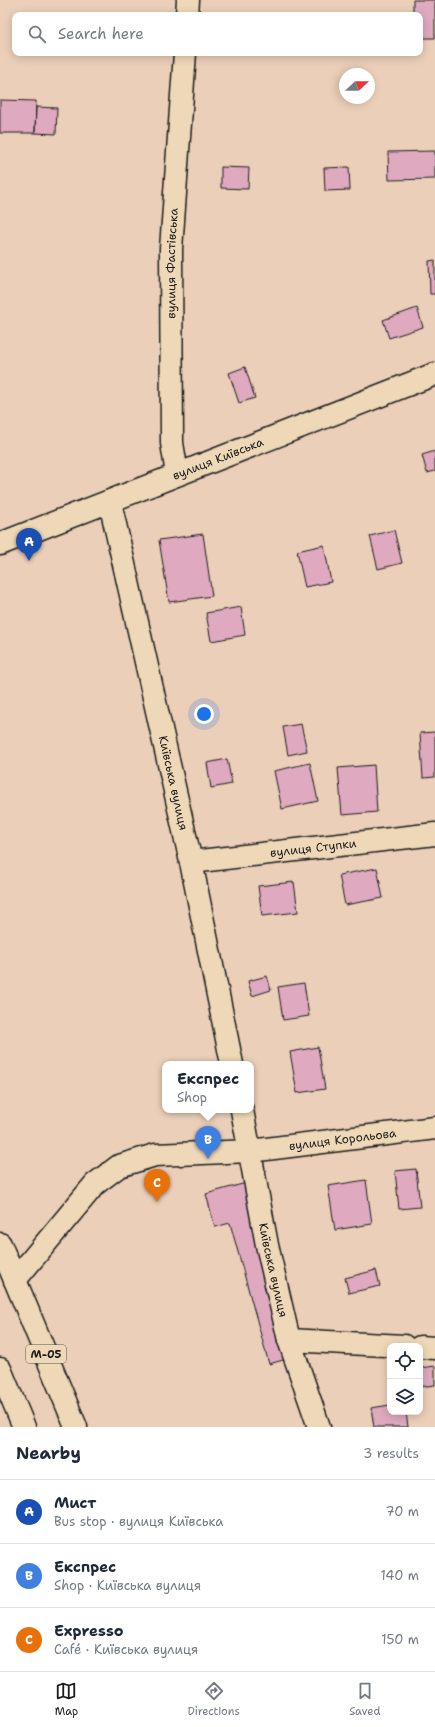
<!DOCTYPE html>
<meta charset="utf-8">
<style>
:root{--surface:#fff;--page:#f6f6f7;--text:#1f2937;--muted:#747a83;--line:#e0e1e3;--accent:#1c1c1c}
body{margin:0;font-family:"Shantell Sans",sans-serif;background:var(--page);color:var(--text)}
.controls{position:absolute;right:12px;bottom:12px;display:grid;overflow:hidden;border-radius:8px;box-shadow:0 2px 10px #0003}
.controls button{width:36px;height:36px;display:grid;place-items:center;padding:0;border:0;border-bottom:1px solid var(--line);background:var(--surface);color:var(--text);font:20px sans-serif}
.compass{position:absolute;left:339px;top:68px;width:36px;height:36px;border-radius:50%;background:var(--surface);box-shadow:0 2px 10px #0003;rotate:68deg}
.you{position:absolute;left:204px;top:714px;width:14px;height:14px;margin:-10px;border:3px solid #fff;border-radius:50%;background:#1a73e8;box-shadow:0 0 0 6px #1a73e833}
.badge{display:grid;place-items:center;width:26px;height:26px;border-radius:50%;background:var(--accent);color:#fff;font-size:13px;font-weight:700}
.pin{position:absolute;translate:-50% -33px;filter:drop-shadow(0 1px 2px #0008)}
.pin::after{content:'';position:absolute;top:21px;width:14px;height:12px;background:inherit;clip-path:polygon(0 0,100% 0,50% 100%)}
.popup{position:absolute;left:162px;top:1061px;width:92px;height:52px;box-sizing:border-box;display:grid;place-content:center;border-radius:8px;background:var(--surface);filter:drop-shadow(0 1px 3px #0005);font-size:13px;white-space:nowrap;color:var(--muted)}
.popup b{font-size:15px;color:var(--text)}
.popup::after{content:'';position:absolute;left:50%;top:100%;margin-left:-8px;border:8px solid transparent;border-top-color:var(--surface)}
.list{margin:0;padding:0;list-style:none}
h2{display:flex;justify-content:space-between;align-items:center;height:52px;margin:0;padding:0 16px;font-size:17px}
h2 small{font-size:13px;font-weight:400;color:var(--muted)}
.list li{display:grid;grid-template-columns:26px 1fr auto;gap:12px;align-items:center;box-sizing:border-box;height:64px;padding:0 16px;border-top:1px solid var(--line)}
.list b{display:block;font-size:15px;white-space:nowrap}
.list p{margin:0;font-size:13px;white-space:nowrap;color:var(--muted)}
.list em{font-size:13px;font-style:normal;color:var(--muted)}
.icon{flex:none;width:22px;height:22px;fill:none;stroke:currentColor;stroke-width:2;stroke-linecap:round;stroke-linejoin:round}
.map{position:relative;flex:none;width:435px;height:1427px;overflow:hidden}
.search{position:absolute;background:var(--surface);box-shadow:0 2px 10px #0003;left:12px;right:12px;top:12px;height:44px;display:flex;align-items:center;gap:10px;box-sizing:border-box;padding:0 14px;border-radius:8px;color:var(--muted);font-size:15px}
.sheet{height:244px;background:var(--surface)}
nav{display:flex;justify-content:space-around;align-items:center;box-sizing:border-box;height:56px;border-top:1px solid var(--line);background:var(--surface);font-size:11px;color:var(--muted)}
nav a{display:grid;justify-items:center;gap:2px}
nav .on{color:var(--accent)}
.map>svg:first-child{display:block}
.building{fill:#dfa9c0;stroke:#1c1c1c}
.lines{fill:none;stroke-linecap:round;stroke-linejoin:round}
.minor-casing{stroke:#1c1c1c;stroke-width:25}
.highway-casing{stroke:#1c1c1c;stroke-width:25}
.minor{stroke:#eed8b7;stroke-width:22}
.highway{stroke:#eed8b7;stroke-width:22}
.labels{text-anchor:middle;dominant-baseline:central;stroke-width:3;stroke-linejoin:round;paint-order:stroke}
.shield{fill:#eed8b7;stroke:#5b544a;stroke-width:1}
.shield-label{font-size:11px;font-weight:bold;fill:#1c1c1c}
.street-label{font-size:12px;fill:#1c1c1c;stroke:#eed8b7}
</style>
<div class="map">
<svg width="435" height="1427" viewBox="0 0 435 1427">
<rect width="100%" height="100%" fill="#ebcfb9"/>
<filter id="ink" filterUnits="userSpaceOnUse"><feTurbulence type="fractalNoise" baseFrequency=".025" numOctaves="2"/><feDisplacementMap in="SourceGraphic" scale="8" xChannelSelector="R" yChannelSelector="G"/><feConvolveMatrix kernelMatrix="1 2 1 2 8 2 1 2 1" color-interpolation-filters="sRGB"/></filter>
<g filter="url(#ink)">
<path class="building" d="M413 0H435V38H420V15H413Z
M0 100 36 101 35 133H0Z
M36 107 57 108 56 134 35 133Z
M435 151V179L389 180 388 152Z
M221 167 249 168 248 189 221 188Z
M349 167 350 190 325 191 324 168Z
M435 260V294H430L429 261Z
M417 308 423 327 389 338 383 320Z
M245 367 255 398 239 403 229 373Z
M435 451V471L427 473 422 455Z
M394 530 402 563 378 569 370 536Z
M203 534 212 596 169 602 159 540Z
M324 545 331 582 305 587 297 551Z
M241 607 245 635 211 641 206 613Z
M301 724 307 751 288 755 283 727Z
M435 732V777L423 778 420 733Z
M227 759 232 784 211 788 207 763Z
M310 763 318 801 282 809 274 771Z
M374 765 377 812 342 815 338 768Z
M377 868 383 898 345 905 339 875Z
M294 882 298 912 262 916 258 886Z
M267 976 271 990 252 996 248 981Z
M304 983 309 1016 283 1020 278 987Z
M318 1047 325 1089 297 1093 290 1052Z
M416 1169 420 1207 399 1209 395 1171Z
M366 1180 372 1224 335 1230 328 1186Z
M246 1183 294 1357 269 1364 230 1223 215 1227 206 1194Z
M376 1270 380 1286 349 1293 345 1278Z
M435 1366V1385L420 1387V1368Z
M390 1405V1412H406L408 1427H374L371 1408Z"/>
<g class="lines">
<defs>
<g id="minor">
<path d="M187 15 188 0"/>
<path id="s1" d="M177 474 172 443 171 249 185 53"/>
<path id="s2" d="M110 502 191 862 232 1064"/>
<path id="s3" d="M0 544 435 374"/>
<path id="s4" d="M191 862 435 834"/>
<path id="s5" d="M242 1110 267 1245 289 1340 319 1427"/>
<path id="s6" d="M15 1280 95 1184 119 1166 155 1155 250 1151 435 1128"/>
<path d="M289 1340 404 1346"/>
<path d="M420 1347 435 1348"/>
</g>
<path id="highway" d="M0 1244 76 1427
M0 1369 24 1427"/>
</defs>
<use href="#minor" class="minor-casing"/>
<use href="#highway" class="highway-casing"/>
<use href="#minor" class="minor"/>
<use href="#highway" class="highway"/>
</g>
</g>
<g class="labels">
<rect class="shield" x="26" y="1345" width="40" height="18" rx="3"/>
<g class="shield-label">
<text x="46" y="1354">М-05</text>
</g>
<g class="street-label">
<text stroke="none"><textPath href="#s1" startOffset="211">вулиця Фастівська</textPath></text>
<text stroke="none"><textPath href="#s3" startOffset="234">вулиця Київська</textPath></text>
<text stroke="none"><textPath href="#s2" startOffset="288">Київська вулиця</textPath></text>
<text stroke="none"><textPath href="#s4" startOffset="123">вулиця Ступки</textPath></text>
<text stroke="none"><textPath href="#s6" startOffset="381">вулиця Корольова</textPath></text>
<text stroke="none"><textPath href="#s5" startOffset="163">Київська вулиця</textPath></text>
</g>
</g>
</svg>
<div class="controls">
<button><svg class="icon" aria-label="locate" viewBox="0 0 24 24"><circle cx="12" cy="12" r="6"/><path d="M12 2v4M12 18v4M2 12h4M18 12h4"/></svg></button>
<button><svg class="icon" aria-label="layers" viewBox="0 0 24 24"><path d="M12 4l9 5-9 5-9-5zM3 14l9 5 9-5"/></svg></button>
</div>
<svg class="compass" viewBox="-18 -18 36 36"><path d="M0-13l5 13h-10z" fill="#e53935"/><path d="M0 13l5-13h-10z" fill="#747a83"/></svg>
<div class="you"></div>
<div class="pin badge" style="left:29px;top:561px;background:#1a4fb4">A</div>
<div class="pin badge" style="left:208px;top:1159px;background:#3f7fe0">B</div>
<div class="popup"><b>Експрес</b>Shop</div>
<div class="pin badge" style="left:157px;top:1202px;background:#e8710a">C</div>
<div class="search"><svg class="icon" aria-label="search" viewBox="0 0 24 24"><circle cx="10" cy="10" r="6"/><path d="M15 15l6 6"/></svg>Search here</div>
</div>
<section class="sheet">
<h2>Nearby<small>3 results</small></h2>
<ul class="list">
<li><span class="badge" style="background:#1a4fb4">A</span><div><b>Мист</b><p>Bus stop · вулиця Київська</p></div><em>70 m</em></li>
<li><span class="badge" style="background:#3f7fe0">B</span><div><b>Експрес</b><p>Shop · Київська вулиця</p></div><em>140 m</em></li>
<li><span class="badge" style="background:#e8710a">C</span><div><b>Expresso</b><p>Café · Київська вулиця</p></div><em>150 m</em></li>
</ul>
</section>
<nav>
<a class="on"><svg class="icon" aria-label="map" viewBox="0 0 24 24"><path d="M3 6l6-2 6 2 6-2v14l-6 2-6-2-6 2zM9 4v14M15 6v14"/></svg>Map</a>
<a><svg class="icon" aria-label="directions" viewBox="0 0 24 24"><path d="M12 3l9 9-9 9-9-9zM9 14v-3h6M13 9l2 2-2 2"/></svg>Directions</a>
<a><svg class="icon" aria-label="saved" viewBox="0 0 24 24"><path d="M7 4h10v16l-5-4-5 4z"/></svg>Saved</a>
</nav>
